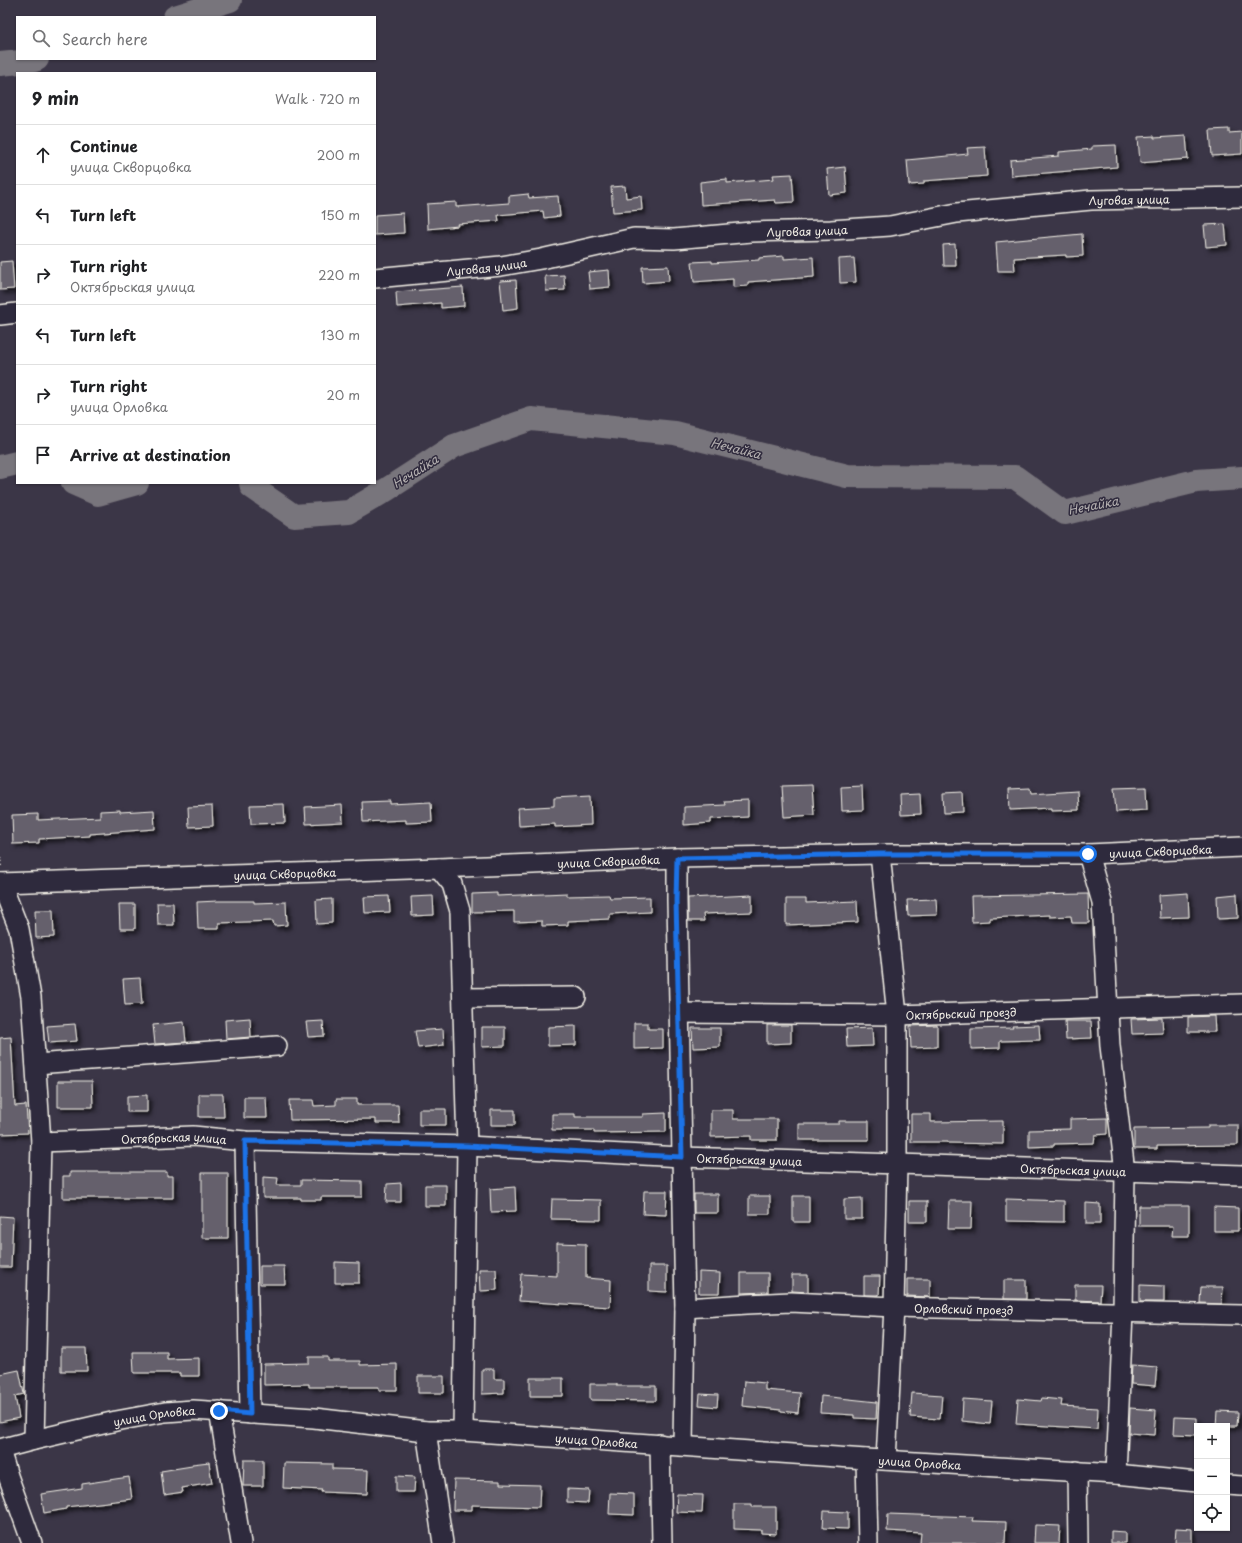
<!DOCTYPE html>
<meta charset="utf-8">
<style>
:root{--surface:#fff;--page:#f6f6f6;--text:#202124;--muted:#757577;--line:#e0e0e0}
body{margin:0;font-family:"Playpen Sans",sans-serif;background:var(--page);color:var(--text)}
.controls{position:absolute;right:12px;bottom:12px;display:grid;overflow:hidden;border-radius:0px;box-shadow:0 1px 3px #0004}
.controls button{width:36px;height:36px;display:grid;place-items:center;padding:0;border:0;border-bottom:1px solid var(--line);background:var(--surface);color:var(--text);font:20px sans-serif}
.stop{position:absolute;width:12px;height:12px;margin:-9px;border:3px solid #1a73e8;border-radius:50%;background:#fff}
.stop.end{background:#1a73e8;border-color:#fff;box-shadow:0 1px 4px #0008}
.list{margin:0;padding:0;list-style:none}
h2{display:flex;justify-content:space-between;align-items:center;height:52px;margin:0;padding:0 16px;font-size:17px}
h2 small{font-size:13px;font-weight:400;color:var(--muted)}
.list li{display:grid;grid-template-columns:26px 1fr auto;gap:12px;align-items:center;box-sizing:border-box;height:60px;padding:0 16px;border-top:1px solid var(--line)}
.list b{display:block;font-size:15px;white-space:nowrap}
.list p{margin:0;font-size:13px;white-space:nowrap;color:var(--muted)}
.list em{font-size:13px;font-style:normal;color:var(--muted)}
.icon{flex:none;width:22px;height:22px;fill:none;stroke:currentColor;stroke-width:2;stroke-linecap:round;stroke-linejoin:round}
.map{position:relative;flex:none;width:1242px;height:1543px;overflow:hidden}
.search{position:absolute;background:var(--surface);box-shadow:0 1px 3px #0004;left:16px;top:16px;width:360px;height:44px;display:flex;align-items:center;gap:10px;box-sizing:border-box;padding:0 14px;border-radius:0px;color:var(--muted);font-size:15px}
.panel{position:absolute;background:var(--surface);box-shadow:0 1px 3px #0004;left:16px;top:72px;width:360px;height:412px;border-radius:0px}
.map>svg:first-child{display:block}
.lines{fill:none;stroke-linecap:round;stroke-linejoin:round}
.river{stroke:#78747b;stroke-width:24}
.building{fill:#65616c;stroke:#f4f1e8;filter:url(#shadow)}
.minor-casing{stroke:#f4f1e8;stroke-width:22}
.path{stroke:#f4f1e8;stroke-width:2.5;stroke-dasharray:1 3;stroke-linecap:butt}
.minor{stroke:#2f2a3d;stroke-width:19}
.route{stroke:#1a73e8;stroke-width:5}
.labels{text-anchor:middle;dominant-baseline:central;stroke-width:3;stroke-linejoin:round;paint-order:stroke}
.street-label{font-size:11px;fill:#f4f1e8;stroke:#2f2a3d}
.water-label{font-size:12px;font-style:italic;fill:#b6b2b2;stroke:#2f2a3d}
</style>
<div class="map">
<svg width="1242" height="1543" viewBox="0 0 1242 1543">
<defs>
<filter id="shadow"><feDropShadow dx="3.5" dy="3.5" stdDeviation="2" flood-color="#0009"/></filter>
</defs>
<rect width="100%" height="100%" fill="#3b3647"/>
<filter id="ink" filterUnits="userSpaceOnUse"><feTurbulence type="fractalNoise" baseFrequency=".025" numOctaves="2"/><feDisplacementMap in="SourceGraphic" scale="8" xChannelSelector="R" yChannelSelector="G"/><feConvolveMatrix kernelMatrix="1 2 1 2 8 2 1 2 1" color-interpolation-filters="sRGB"/></filter>
<g filter="url(#ink)">
<g class="lines">
<path class="river" d="M175 17 230 0
M0 64 31 61 37 59
M0 467 17 463
M73 483 98 494 137 483
M251 483 252 487 294 516 349 512 386 490 454 446 531 419 675 433 847 476 1015 477 1065 513 1196 481 1242 478"/>
</g>
<path class="building" d="M1229 129V133L1242 132V154L1212 156 1210 130Z
M1154 136V138L1186 136 1188 159 1140 163 1138 137Z
M1116 145 1117 167 1011 176 1010 160 1059 156V152L1092 149V146Z
M985 147 987 176 924 181V184L909 185 907 160 968 154 967 148Z
M845 167 847 193 829 195 827 169Z
M792 174 794 202 776 203 775 200 701 205 700 182 727 179V183L774 179 773 175Z
M625 186 626 198 641 196 642 210 613 212 611 187Z
M528 194 529 198 558 196 560 216 544 218 543 211 498 215 499 221 457 224 458 226 428 229 427 204 456 202V207L509 203V196Z
M403 213 404 233 375 235V215Z
M1225 224 1227 245 1206 247 1204 225Z
M1082 234 1083 256 1066 257V255L1014 258 1015 271H998L996 242Z
M955 244 956 266H944L943 245Z
M784 256V259L813 257 814 277 748 282V286L733 287V279L694 282 692 262 712 261V263L759 260V258Z
M854 258 856 282 840 283 839 259Z
M12 261 14 289 0 290V262Z
M668 266 669 281 643 283 642 267Z
M609 270 610 287 590 289 588 272Z
M564 275 565 290 546 291 545 276Z
M516 280 518 308 503 310 500 281Z
M463 287 464 306 441 308V303L397 307 396 292Z
M812 785 814 815 784 817 782 786Z
M862 786 863 810 842 811 841 787Z
M1146 787 1147 810 1116 812 1114 788Z
M1030 788 1031 794 1078 791 1079 810 1051 811V808L1010 810 1009 789Z
M962 792 963 812 944 813 943 793Z
M920 794 921 814 901 815 900 795Z
M590 796 591 825 555 827V824L519 826 518 808 554 806V798Z
M748 800V817L711 819V823L684 825V807L725 805 724 801Z
M390 801V804L431 802 432 822 406 823V820L363 822 362 802Z
M284 804 285 823 251 824 250 805Z
M342 805 343 822 306 824 305 807Z
M212 806 213 826 189 827 188 807Z
M120 810V812L154 810 155 829 90 834V836L39 839V843L13 844 12 815 38 814V820L100 817V811Z
M497 893V896L567 893V896L609 895 610 898 650 897V912L610 914V919L568 921V925L542 926V921L514 922V911L472 912V894Z
M1188 893 1189 917 1160 918 1159 895Z
M1088 894 1089 923H1072L1071 916 1050 917V915L990 918V921L972 922 971 896Z
M1237 894 1238 918 1218 919 1217 896Z
M752 895V912L703 914 704 921H688V898Z
M389 896 390 912 365 913 364 897Z
M433 896 434 915 412 916 411 897Z
M332 899V923L317 924 316 900Z
M786 899H806V903L857 901 858 922 786 925Z
M936 899 937 915 908 916 907 900Z
M218 901H254V903L286 902 287 925 274 926 273 921 219 923V929H198L197 902Z
M157 903H173L174 925H158Z
M119 904H135V929H120Z
M35 910H53L54 937 36 938Z
M140 978 142 1004 125 1005 123 979Z
M1214 1016 1215 1032H1188V1017Z
M250 1018 251 1037 226 1039 225 1020Z
M1162 1018 1163 1033 1132 1034 1131 1019Z
M323 1021 324 1036 308 1037 306 1022Z
M1065 1021H1091L1092 1038 1066 1039Z
M184 1022 186 1042 155 1044 153 1025Z
M634 1023H648V1029H663V1048L634 1049Z
M75 1024 77 1041 49 1043 47 1026Z
M767 1025H791V1043L767 1044Z
M937 1025V1047L911 1048 910 1026Z
M1039 1025 1040 1040 1000 1041V1048L971 1049V1029L1013 1028 1012 1026Z
M576 1026V1045L548 1046V1027Z
M482 1027H505V1046L482 1047Z
M692 1028H720V1047L693 1048Z
M872 1028 873 1046 847 1047 846 1029Z
M443 1029 444 1045 418 1048 415 1031Z
M11 1037 15 1106 26 1105 28 1133 0 1134V1038Z
M58 1081H92L93 1107H58Z
M199 1094H223L224 1117H199Z
M147 1095V1112H127V1096Z
M244 1097H266L267 1118H244Z
M336 1099H357V1105H398L399 1123H376V1119L290 1120 289 1100H313L314 1106 336 1105Z
M419 1109H446V1125H419Z
M491 1110H515V1125H491Z
M711 1110H733V1119H777V1140H751V1136L711 1137Z
M666 1113V1132L594 1133V1130H552V1114H575V1117H643V1114Z
M911 1114H931V1122L1003 1121V1144L948 1143V1142H911Z
M1107 1118V1134L1095 1135 1094 1143 1054 1144V1146L1029 1147V1130L1070 1129V1119Z
M839 1121H869V1140H799V1124H839Z
M1208 1125H1238V1145L1157 1146V1149H1134V1129L1208 1128Z
M70 1172H167V1176H173V1198H63V1176H70Z
M202 1173H228V1238H202Z
M263 1177 278 1178 277 1185H301V1180L362 1181V1197H321V1200H301V1198H263Z
M401 1183V1202H386L387 1184Z
M425 1185H446V1206H425Z
M515 1187 516 1211 491 1212 490 1189Z
M644 1191H667L666 1215 643 1214Z
M694 1194H718V1213H694Z
M749 1196H770V1214H749Z
M793 1196H809V1222H793Z
M862 1198V1219H844V1199Z
M552 1199 601 1200V1220L551 1219Z
M1006 1199 1064 1201V1222L1006 1221Z
M909 1201H927V1222H909Z
M949 1201H972L971 1229H948Z
M1086 1203 1100 1204V1224H1086Z
M1139 1206H1189V1236H1172L1173 1226H1139Z
M1214 1207 1238 1208V1231H1214Z
M0 1216 13 1217 11 1267H0Z
M557 1243 586 1244V1278L611 1280 610 1307 519 1301 521 1274 557 1276Z
M335 1262 359 1263V1283H335Z
M260 1266H284L285 1284H260Z
M649 1266H667V1292L649 1291Z
M479 1269H496L497 1290 480 1291Z
M699 1272 720 1273 719 1293H699Z
M741 1273H768V1292L741 1293Z
M792 1275H808V1292L792 1291Z
M864 1276H880L879 1295H864Z
M907 1279H930V1297L907 1296Z
M1004 1280H1026V1299H1004Z
M1075 1285H1101L1100 1301 1075 1300Z
M1140 1285 1164 1286V1302H1140Z
M1201 1287H1223L1222 1304 1200 1303Z
M61 1348H86L87 1371H61Z
M133 1352H167V1359L199 1358V1376H180V1373H134Z
M309 1357H328V1361H360V1365L397 1364V1390H379V1387H309V1384L264 1385V1364L309 1363Z
M1132 1365 1157 1367 1155 1386 1131 1384Z
M482 1369H494V1379H504V1393L482 1394Z
M19 1370 24 1394 15 1396 19 1418 0 1422V1374Z
M418 1376H444V1393H418Z
M530 1378H563V1396H530Z
M744 1381 765 1383V1390L800 1393 798 1413 781 1411V1410L742 1406Z
M590 1384H617V1386H656V1401L590 1400Z
M912 1393 942 1395 940 1419 910 1417Z
M700 1394 718 1395 717 1407 699 1405Z
M821 1396 877 1402 876 1419 854 1418V1415L820 1413Z
M1042 1398 1062 1400 1061 1406 1098 1408 1097 1429 1016 1424 1018 1399 1041 1401Z
M963 1399 992 1401 990 1424 962 1421Z
M1130 1408 1156 1410 1154 1435 1129 1433Z
M1217 1411 1238 1412 1237 1426H1216Z
M1175 1417 1197 1418V1435L1174 1434Z
M244 1460H263V1486H243Z
M209 1462 212 1483 182 1488 183 1492 164 1495 161 1471 192 1466V1464Z
M284 1463 332 1464V1469L368 1470 367 1494 321 1492 322 1490 283 1488Z
M396 1476 415 1477 414 1492H396Z
M129 1477 132 1499 66 1507V1509L44 1513 41 1494 82 1488V1484Z
M454 1480 500 1481V1484L540 1485 539 1507 472 1505V1510H453Z
M567 1489 589 1490 588 1503 567 1502Z
M610 1493 634 1494V1515L609 1514Z
M677 1494 703 1495 702 1513 676 1512Z
M734 1504H752V1507H776V1534L761 1533V1530L734 1529Z
M824 1511 848 1512V1529L823 1528Z
M888 1514 973 1517 972 1521 1006 1522 1005 1543H920L921 1533 887 1531Z
M1035 1525 1060 1526 1059 1543H1034Z
M1176 1528 1192 1529V1543H1175Z
M1111 1531 1125 1532V1543H1111Z"/>
<g class="lines">
<defs>
<g id="minor">
<path id="s1" d="M375 278 501 266 541 259 634 238 674 239 751 232 831 230 890 226 957 213 1091 200 1242 197"/>
<path d="M0 315 17 313"/>
<path d="M880 854 897 1015V1165L894 1307 886 1460"/>
<path d="M1088 854 1102 902 1110 1046 1125 1172 1123 1312 1116 1474"/>
<path d="M677 858V900L685 1308 683 1445"/>
<path d="M439 868 452 884 460 911 467 1146 463 1431"/>
<path id="s2" d="M0 883 439 868 677 858 880 854H1088L1242 847"/>
<path d="M1 883 19 929 31 997 41 1142 34 1440"/>
<path d="M463 998 576 997"/>
<path id="s3" d="M679 1013 897 1015 1242 1004"/>
<path d="M36 1064 277 1046"/>
<path d="M245 1141 250 1414"/>
<path id="s4" d="M41 1142 193 1136 245 1141 467 1146 682 1157 1242 1175"/>
<path id="s5" d="M685 1308 747 1304 791 1302 894 1307 1242 1315"/>
<path d="M219 1411 241 1543"/>
<path d="M426 1431 443 1543"/>
<path d="M660 1444 662 1543"/>
<path id="s6" d="M0 1449 34 1440 116 1421 165 1412 193 1410 314 1418 426 1431H463L866 1459 1116 1474 1197 1482"/>
<path d="M0 1450 8 1476 32 1543"/>
<path d="M866 1459 868 1543"/>
<path d="M1077 1471 1078 1543"/>
<path d="M1227 1485 1242 1486"/>
</g>
</defs>
<use href="#minor" class="minor-casing"/>
<path class="path" d="M0 857 1 868"/>
<use href="#minor" class="minor"/>
</g>
</g>
<g class="lines" filter="url(#ink)">
<path class="route" d="M219 1411 250 1414 245 1141 467 1146 682 1157 676 900 677 858 880 854H1088"/>
</g>
<g class="labels">
<g class="street-label">
<text stroke="none"><textPath href="#s1" startOffset="760">Луговая улица</textPath></text>
<text stroke="none"><textPath href="#s1" startOffset="436">Луговая улица</textPath></text>
<text stroke="none"><textPath href="#s1" startOffset="112">Луговая улица</textPath></text>
<text stroke="none"><textPath href="#s2" startOffset="1161">улица Скворцовка</textPath></text>
<text stroke="none"><textPath href="#s2" startOffset="609">улица Скворцовка</textPath></text>
<text stroke="none"><textPath href="#s2" startOffset="285">улица Скворцовка</textPath></text>
<text stroke="none"><textPath href="#s3" startOffset="282">Октябрьский проезд</textPath></text>
<text stroke="none"><textPath href="#s4" startOffset="133">Октябрьская улица</textPath></text>
<text stroke="none"><textPath href="#s4" startOffset="709">Октябрьская улица</textPath></text>
<text stroke="none"><textPath href="#s4" startOffset="1033">Октябрьская улица</textPath></text>
<text stroke="none"><textPath href="#s5" startOffset="279">Орловский проезд</textPath></text>
<text stroke="none"><textPath href="#s6" startOffset="158">улица Орловка</textPath></text>
<text stroke="none"><textPath href="#s6" startOffset="602">улица Орловка</textPath></text>
<text stroke="none"><textPath href="#s6" startOffset="926">улица Орловка</textPath></text>
</g>
<g class="water-label">
<text transform="translate(736 448) rotate(14)">Нечайка</text>
<text transform="translate(415 471) rotate(-32)">Нечайка</text>
<text transform="translate(1093 505) rotate(-11)">Нечайка</text>
</g>
</g>
</svg>
<div class="controls">
<button>+</button>
<button>−</button>
<button><svg class="icon" aria-label="locate" viewBox="0 0 24 24"><circle cx="12" cy="12" r="6"/><path d="M12 2v4M12 18v4M2 12h4M18 12h4"/></svg></button>
</div>
<div class="stop" style="left:1088px;top:854px"></div>
<div class="stop end" style="left:219px;top:1411px"></div>
<div class="search"><svg class="icon" aria-label="search" viewBox="0 0 24 24"><circle cx="10" cy="10" r="6"/><path d="M15 15l6 6"/></svg>Search here</div>
<section class="panel">
<h2>9 min<small>Walk · 720 m</small></h2>
<ul class="list">
<li><svg class="icon" aria-label="ahead" viewBox="0 0 24 24"><path d="M12 20V5M6 11l6-6 6 6"/></svg><div><b>Continue</b><p>улица Скворцовка</p></div><em>200 m</em></li>
<li><svg class="icon" aria-label="left" viewBox="0 0 24 24"><path d="M17 20v-9H6M10 6l-5 5 5 5"/></svg><div><b>Turn left</b></div><em>150 m</em></li>
<li><svg class="icon" aria-label="right" viewBox="0 0 24 24"><path d="M7 20v-9h11M14 6l5 5-5 5"/></svg><div><b>Turn right</b><p>Октябрьская улица</p></div><em>220 m</em></li>
<li><svg class="icon" aria-label="left" viewBox="0 0 24 24"><path d="M17 20v-9H6M10 6l-5 5 5 5"/></svg><div><b>Turn left</b></div><em>130 m</em></li>
<li><svg class="icon" aria-label="right" viewBox="0 0 24 24"><path d="M7 20v-9h11M14 6l5 5-5 5"/></svg><div><b>Turn right</b><p>улица Орловка</p></div><em>20 m</em></li>
<li><svg class="icon" aria-label="arrive" viewBox="0 0 24 24"><path d="M6 21V4h12l-3 4 3 4H6"/></svg><div><b>Arrive at destination</b></div></li>
</ul>
</section>
</div>
